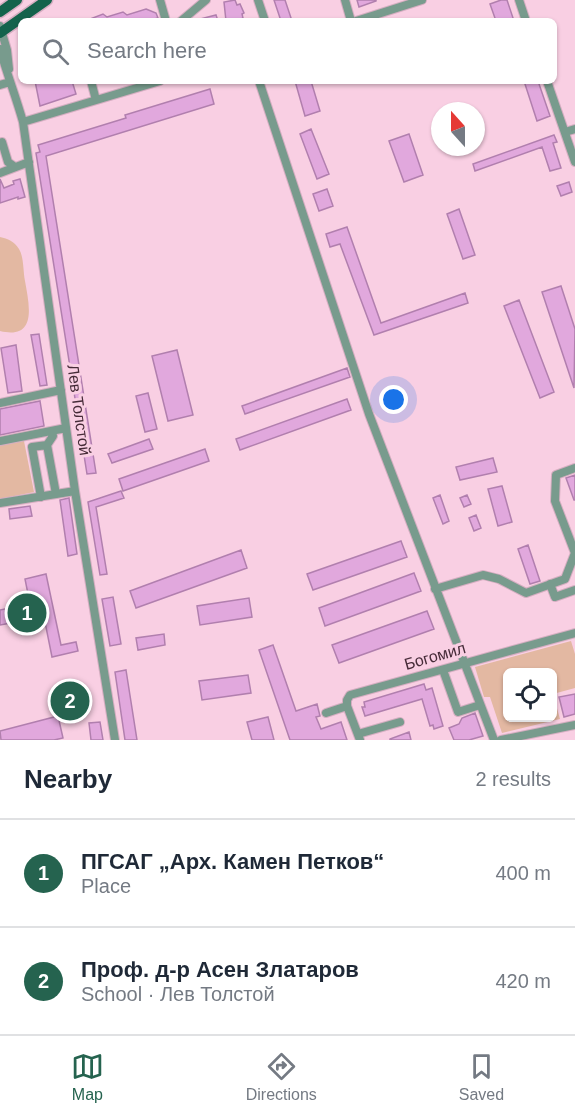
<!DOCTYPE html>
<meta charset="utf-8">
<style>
:root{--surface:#fff;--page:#f6f6f7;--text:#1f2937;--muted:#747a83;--line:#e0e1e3;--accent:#25634f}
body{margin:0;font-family:Arial,sans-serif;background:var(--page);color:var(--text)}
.controls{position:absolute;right:18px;bottom:18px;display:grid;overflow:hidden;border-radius:9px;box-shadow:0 2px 4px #0004}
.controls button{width:54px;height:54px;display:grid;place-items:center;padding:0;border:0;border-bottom:2px solid var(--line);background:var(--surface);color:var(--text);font:30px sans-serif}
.compass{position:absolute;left:431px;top:102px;width:54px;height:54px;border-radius:50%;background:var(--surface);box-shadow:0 2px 4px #0004;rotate:339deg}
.you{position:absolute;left:394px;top:400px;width:21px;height:21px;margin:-15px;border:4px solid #fff;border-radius:50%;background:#1a73e8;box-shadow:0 0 0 9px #1a73e833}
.badge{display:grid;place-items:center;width:39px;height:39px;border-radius:50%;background:var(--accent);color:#fff;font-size:20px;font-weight:700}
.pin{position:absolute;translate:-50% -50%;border:3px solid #fff;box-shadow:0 2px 6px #0006}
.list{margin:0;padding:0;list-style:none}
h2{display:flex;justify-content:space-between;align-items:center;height:78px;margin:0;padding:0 24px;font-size:26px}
h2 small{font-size:20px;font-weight:400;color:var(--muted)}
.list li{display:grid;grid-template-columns:39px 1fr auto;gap:18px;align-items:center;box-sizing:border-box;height:108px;padding:0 24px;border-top:2px solid var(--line)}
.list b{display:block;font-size:22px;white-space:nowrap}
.list p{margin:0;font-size:20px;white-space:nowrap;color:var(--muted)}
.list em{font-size:20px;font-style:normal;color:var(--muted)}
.icon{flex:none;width:33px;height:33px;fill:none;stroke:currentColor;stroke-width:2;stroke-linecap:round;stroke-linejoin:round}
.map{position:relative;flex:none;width:575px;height:740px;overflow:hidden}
.search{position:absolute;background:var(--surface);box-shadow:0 2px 4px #0004;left:18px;right:18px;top:18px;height:66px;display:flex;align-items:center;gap:15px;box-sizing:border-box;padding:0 21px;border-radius:9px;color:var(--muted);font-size:22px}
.sheet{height:294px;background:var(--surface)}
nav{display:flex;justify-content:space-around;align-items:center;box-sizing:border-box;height:84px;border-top:2px solid var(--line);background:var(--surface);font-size:16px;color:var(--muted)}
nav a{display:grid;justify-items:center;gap:3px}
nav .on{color:var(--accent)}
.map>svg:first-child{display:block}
.green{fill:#e3b8a2;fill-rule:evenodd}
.building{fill:#e1a8dd;stroke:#b17fae;stroke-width:1.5}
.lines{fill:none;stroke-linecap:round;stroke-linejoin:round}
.minor-casing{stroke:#d5aec1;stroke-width:10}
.major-casing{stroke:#d5aec1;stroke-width:13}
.minor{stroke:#789b8d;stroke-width:8}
.major{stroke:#14634c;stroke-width:10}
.labels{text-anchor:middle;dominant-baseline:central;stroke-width:6;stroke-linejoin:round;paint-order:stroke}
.street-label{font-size:16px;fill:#462b38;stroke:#f9cfe3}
</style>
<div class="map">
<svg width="575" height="740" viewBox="0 0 575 740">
<rect width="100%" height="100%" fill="#f9cfe3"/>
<path class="green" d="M0 237C8 239 14 241 19 249 24 257 23 271 25 281 29 304 38 340 0 331Z
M23 436 34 492 0 499V441Z
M571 641 575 654V688L553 694 560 719 502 733 490 697H484L475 667ZM552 672V718H508V672Z"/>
<path class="building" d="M235 0 237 5 240 4 244 13 242 14 243 18 237 21H226L224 2Z
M274 0H285L292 21H281Z
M357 0H376V1L359 7Z
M501 0H507L514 21H496L490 4Z
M146 9 156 13 158 18 147 21H85L103 14 107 17 123 12 127 15Z
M216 15 218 21H200V19Z
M35 81H72L76 94 40 106Z
M295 81H311L320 111 305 116Z
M524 81H538L550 116 537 121Z
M210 89 214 104 46 156 96 473 87 474 36 153 40 152 38 145 126 118 125 115Z
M311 129 329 174 317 179 300 134Z
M409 134 423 175 404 182 389 141Z
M554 135 557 142 553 143 561 168 550 171 542 147 475 171 473 164Z
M0 179 4 188 14 184 13 181 20 179 25 197 18 199V197L0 203Z
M569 182 572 192 561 196 557 186Z
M327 189 333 206 319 211 313 194Z
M459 209 475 255 463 259 447 214Z
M347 227 381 323 465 293 468 303 374 335 340 244 330 247 326 234Z
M561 286 575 329 574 388 542 292Z
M519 300 554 392 540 398 504 306Z
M39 334 47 385 40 386 31 335Z
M16 345 22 391 8 393 1 348Z
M177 350 193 415 168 421 152 356Z
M347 368 350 377 245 414 242 406Z
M148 393 157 429 145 432 136 396Z
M347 399 351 410 240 450 236 439Z
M40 401 44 426 0 435V409Z
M149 439 153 449 112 463 108 454Z
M205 449 209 461 123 491 119 479Z
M493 458 497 472 460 480 456 467Z
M575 475V500H574L566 478Z
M502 486 512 522 498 526 488 489Z
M121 491 124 498 96 507 107 574 100 575 88 502Z
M440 495 449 521 443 524 433 498Z
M467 495 471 504 464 507 460 498Z
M69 498 77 554 68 556 60 500Z
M30 506 32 516 10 519 9 509Z
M476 515 481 528 474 531 469 518Z
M401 541 407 557 313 590 307 574Z
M528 545 540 581 530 584 518 549Z
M241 550 247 568 136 608 130 591Z
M414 573 421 591 325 626 319 608Z
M46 574 61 645 76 642 78 651 52 657 44 617 0 625V610L30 604 25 579Z
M113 597 121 644 110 646 102 599Z
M249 598 252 617 200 625 197 606Z
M427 611 434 629 339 663 332 645Z
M164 634 165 645 138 650 136 638Z
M273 645 296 711 317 704 320 716 316 717 321 729 341 722 347 740H290L259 650Z
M126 670 137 740H125L115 672Z
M248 675 251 693 202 700 199 681Z
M424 684 426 690 432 688 443 726 434 729 433 725 430 726 422 699 365 716 362 707H365L364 702Z
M575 694V714L564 717 559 697Z
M475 713 483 736 469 740H454L449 728 459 724 462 718Z
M58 716 63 738 54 740H1L0 731Z
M268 717 274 740H252L247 722Z
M100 722 103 740H91L89 723Z
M409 732 411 740H390V739Z"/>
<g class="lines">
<defs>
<path id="minor" d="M160 0 166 21
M258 0 265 21
M345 0 351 21
M519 0 526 21
M181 21 206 0
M356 21 422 0
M0 26 7 50 9 69
M0 49C7 74 16 97 23 122L75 491 115 740
M91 81 96 100
M259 81 369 414 494 740
M547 81 575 162
M0 85 10 82
M23 122 160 81
M565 132 575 129
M2 142 8 162 15 167
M0 173 29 162
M0 403 61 390
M52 431 53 436 47 445 56 494
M0 441 66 428
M41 497 32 447 47 445
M0 503 75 491
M550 584 555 597 575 590
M435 589 483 575 499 579 526 593 565 579 575 553 555 501 556 475 575 468
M443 670 458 712 480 705
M326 713 347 706
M358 734 400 722
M360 740 347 706V700L350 695 575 633
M501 740 575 725"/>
<path id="major" d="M0 12 17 0
M0 33 47 0"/>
</defs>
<use href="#minor" class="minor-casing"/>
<use href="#major" class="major-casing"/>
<use href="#minor" class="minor"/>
<use href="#major" class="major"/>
</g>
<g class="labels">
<g class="street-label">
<text transform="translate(79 410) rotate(82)">Лев Толстой</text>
<text transform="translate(435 656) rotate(-16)">Богомил</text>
</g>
</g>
</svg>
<div class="controls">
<button><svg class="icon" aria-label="locate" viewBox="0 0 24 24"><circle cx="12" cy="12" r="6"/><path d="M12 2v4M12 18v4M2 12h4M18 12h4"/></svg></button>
</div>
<svg class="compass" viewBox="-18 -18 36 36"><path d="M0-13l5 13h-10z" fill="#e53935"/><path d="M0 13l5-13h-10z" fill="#747a83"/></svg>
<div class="you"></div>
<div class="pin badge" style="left:27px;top:613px">1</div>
<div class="pin badge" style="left:70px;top:701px">2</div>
<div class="search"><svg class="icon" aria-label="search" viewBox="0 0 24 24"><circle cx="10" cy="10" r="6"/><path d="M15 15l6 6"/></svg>Search here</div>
</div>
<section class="sheet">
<h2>Nearby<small>2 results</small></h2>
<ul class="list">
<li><span class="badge">1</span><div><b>ПГСАГ „Арх. Камен Петков“</b><p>Place</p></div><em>400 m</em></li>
<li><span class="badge">2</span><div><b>Проф. д-р Асен Златаров</b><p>School · Лев Толстой</p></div><em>420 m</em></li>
</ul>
</section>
<nav>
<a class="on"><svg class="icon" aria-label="map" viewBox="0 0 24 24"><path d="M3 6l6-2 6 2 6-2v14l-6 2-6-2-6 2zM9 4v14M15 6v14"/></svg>Map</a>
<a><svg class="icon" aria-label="directions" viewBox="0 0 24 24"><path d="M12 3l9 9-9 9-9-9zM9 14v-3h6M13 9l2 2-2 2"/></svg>Directions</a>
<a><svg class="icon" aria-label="saved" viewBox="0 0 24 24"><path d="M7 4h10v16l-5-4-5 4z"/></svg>Saved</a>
</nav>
